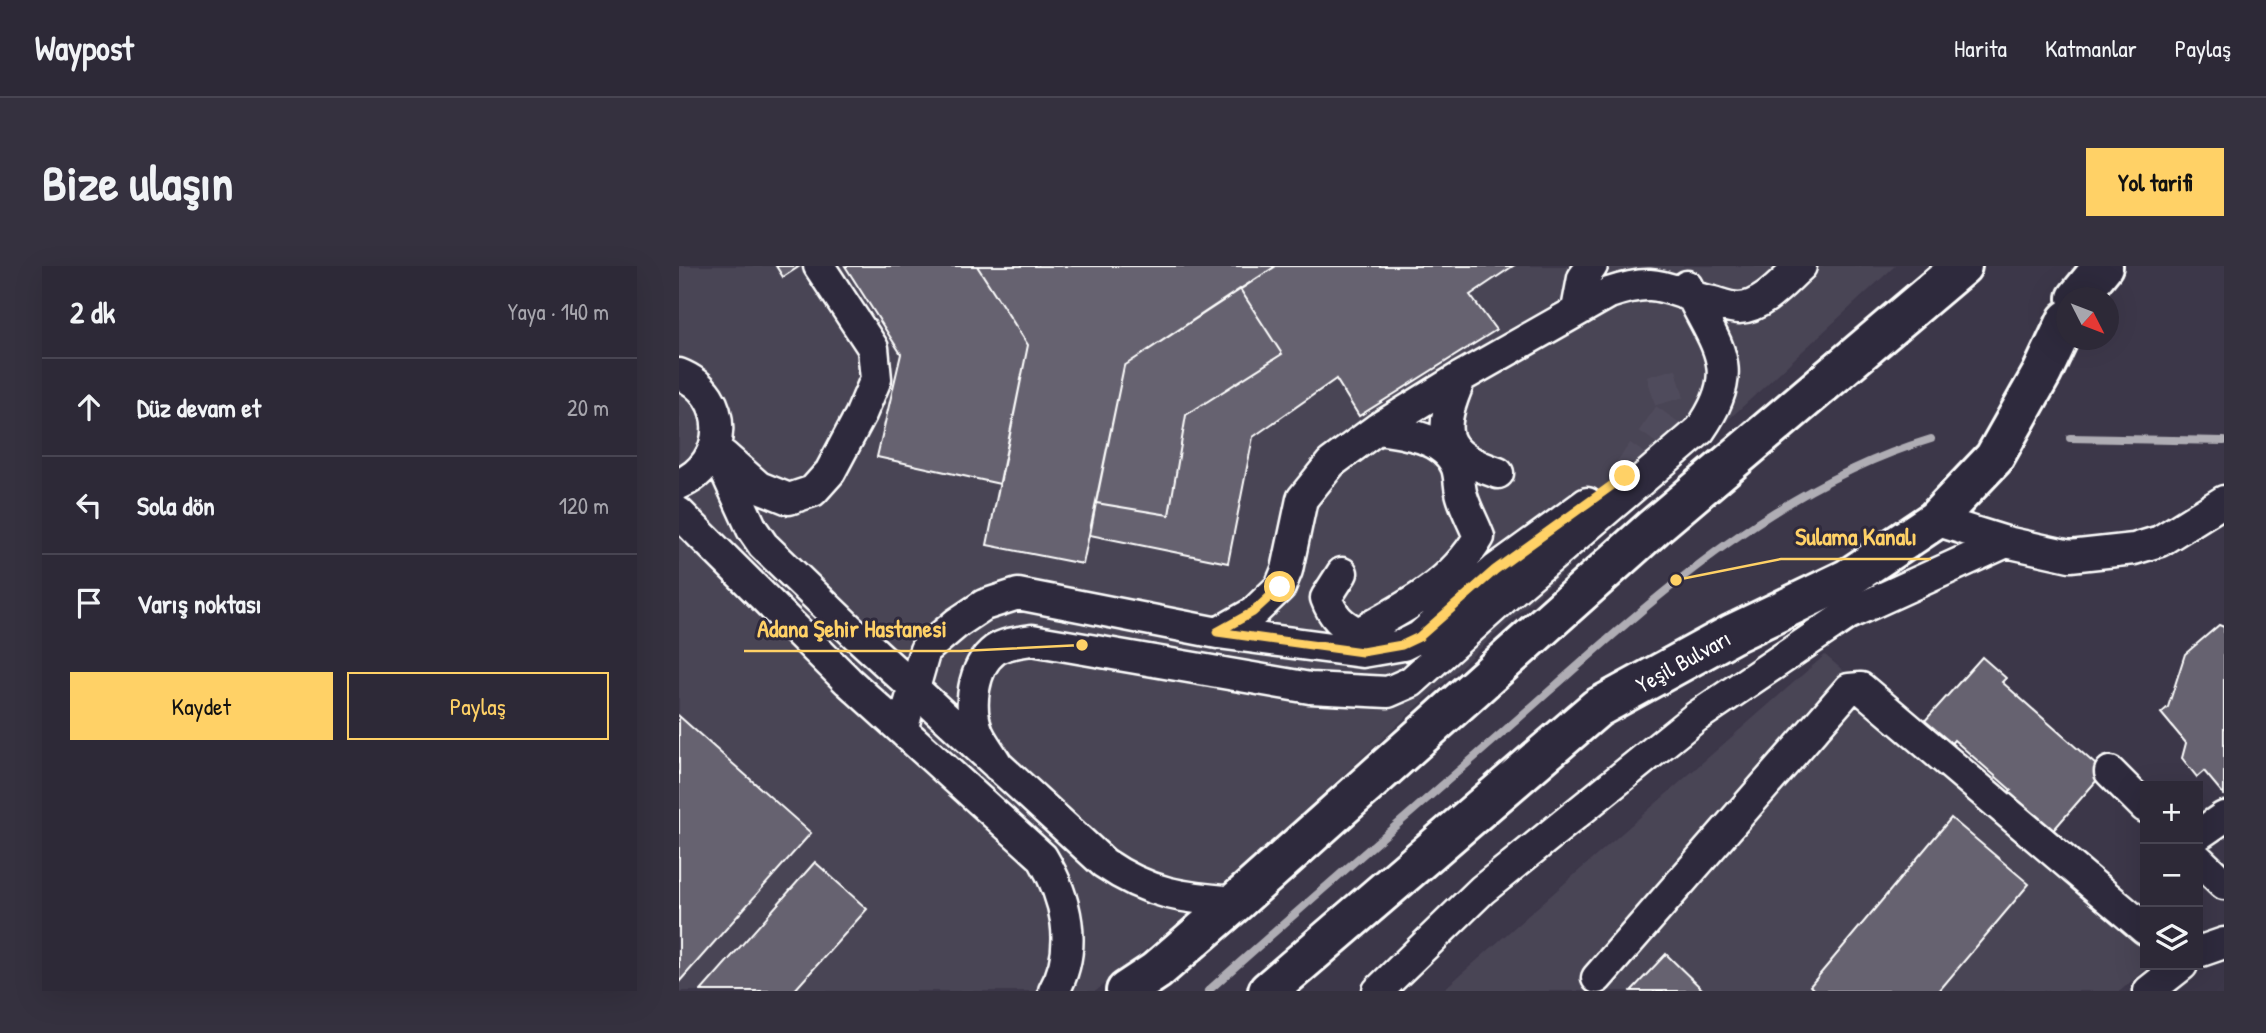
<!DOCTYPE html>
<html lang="tr">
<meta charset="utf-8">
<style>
:root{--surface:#2d2937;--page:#35313f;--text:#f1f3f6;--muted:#a7a6ad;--line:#484552;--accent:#ffd166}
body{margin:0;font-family:"Patrick Hand",sans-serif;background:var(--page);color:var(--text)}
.controls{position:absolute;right:21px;bottom:21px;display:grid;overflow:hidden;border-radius:0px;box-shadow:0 7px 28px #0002}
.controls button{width:63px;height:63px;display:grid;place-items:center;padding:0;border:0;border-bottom:2px solid var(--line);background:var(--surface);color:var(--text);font:35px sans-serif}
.compass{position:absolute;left:1377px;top:21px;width:63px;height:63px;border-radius:50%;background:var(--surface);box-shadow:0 7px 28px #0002;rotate:132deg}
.stop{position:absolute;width:21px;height:21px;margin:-16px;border:5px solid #ffd166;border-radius:50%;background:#fff}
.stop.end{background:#ffd166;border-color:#fff;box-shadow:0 2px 7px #0008}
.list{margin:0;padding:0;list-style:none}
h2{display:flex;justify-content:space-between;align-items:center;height:91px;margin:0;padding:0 28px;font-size:30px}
h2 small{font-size:23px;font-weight:400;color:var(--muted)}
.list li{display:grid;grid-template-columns:46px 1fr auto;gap:21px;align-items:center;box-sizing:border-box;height:98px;padding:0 28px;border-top:2px solid var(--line)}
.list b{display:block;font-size:26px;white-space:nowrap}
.list em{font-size:23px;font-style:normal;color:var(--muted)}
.actions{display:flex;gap:14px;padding:21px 28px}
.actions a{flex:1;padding:16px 0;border:2px solid var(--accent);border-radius:0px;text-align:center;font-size:24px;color:var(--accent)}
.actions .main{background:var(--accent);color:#111}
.icon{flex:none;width:38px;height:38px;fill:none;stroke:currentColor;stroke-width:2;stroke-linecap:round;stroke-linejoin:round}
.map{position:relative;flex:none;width:1545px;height:725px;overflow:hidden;border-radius:0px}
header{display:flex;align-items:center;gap:42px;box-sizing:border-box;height:98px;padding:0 35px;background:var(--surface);border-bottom:2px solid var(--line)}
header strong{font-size:33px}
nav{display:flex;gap:38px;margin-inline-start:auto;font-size:24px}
.intro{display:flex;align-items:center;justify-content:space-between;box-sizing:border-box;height:168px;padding:0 42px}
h1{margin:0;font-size:49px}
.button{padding:18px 32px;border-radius:0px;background:var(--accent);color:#111;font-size:24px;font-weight:700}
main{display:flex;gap:42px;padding:0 42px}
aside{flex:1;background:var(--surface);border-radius:0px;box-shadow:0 7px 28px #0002}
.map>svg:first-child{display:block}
.built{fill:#494455}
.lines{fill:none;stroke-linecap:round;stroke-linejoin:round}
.stream{stroke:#afadb4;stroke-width:8}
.building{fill:#666270;stroke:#fff;stroke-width:2}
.minor-tunnel{stroke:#504b5b;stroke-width:30;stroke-dasharray:30 15;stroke-linecap:butt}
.minor-casing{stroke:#fff;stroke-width:35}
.major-casing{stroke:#fff;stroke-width:44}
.minor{stroke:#2f2a3d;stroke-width:30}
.major{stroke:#2f2a3d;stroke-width:38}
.route{stroke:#ffd166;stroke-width:9}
.labels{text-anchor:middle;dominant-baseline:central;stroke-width:6;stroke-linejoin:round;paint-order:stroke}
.street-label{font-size:23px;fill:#fff;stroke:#2f2a3d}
.leader{fill:none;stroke:#ffd166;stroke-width:2.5}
.callout-dot{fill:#ffd166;stroke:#2f2a3d;stroke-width:2.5}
.callout-label{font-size:24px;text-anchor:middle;font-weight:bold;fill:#ffd166;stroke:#2f2a3d;stroke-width:6;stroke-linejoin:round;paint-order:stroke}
</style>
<header>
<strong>Waypost</strong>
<nav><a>Harita</a><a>Katmanlar</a><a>Paylaş</a></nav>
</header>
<div class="intro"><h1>Bize ulaşın</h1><a class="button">Yol tarifi</a></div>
<main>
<aside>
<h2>2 dk<small>Yaya · 140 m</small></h2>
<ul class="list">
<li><svg class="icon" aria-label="ahead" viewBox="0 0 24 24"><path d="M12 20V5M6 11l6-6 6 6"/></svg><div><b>Düz devam et</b></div><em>20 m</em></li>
<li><svg class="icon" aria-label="left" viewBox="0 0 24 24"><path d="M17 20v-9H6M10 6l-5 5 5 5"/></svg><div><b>Sola dön</b></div><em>120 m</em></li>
<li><svg class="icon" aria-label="arrive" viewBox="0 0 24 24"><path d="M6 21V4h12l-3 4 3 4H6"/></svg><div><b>Varış noktası</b></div></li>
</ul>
<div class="actions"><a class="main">Kaydet</a><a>Paylaş</a></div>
</aside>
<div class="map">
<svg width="1545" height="725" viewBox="0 0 1545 725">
<rect width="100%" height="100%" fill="#3c3749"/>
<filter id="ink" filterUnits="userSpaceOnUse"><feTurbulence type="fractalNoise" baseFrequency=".0143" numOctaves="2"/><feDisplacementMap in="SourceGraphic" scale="14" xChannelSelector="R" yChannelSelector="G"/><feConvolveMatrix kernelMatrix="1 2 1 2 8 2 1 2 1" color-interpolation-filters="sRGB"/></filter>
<g filter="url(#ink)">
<path class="built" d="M0 0H1216L557 608 417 725H0Z
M1146 389 1466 662V699H1472L1441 725H763Z"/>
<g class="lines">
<path class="stream" d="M1391 172 1545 175
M529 725C626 638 725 553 823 467 953 353 1083 224 1252 173"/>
</g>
<path class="building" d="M97 0H121L104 11Z
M166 0H298L349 79 321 218 198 191 222 88Z
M298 0H597L445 100 404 298 308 279 349 79Z
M597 0H834L791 29 817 64 680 150 657 113 574 171 549 297 411 269 417 237 490 249 507 149 603 88 561 23Z
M561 23 603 88 507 149 490 249 417 237 445 100Z
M1540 359 1545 361V529L1525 505 1518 511 1503 492 1507 477 1482 447 1489 441 1506 388Z
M1303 391 1327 412 1323 416 1425 506 1371 568 1327 529 1332 524 1275 474 1270 480 1244 457Z
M0 450 132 567 0 716Z
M1272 552 1350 618 1260 725H1136L1131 720Z
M136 596 188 643 115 725H22Z
M987 688 1025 725H952Z"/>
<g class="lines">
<path class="minor-tunnel" d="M946 210 993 144 981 102"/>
<defs>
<path id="minor" d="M898 44 904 12 913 0
M0 108C52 128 50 198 0 218
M782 111C759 164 758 187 819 207
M36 182 73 263 84 279 177 369 425 597C470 628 505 632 557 636
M45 190 80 221 110 233 134 225 151 206 182 148 197 113 194 82 140 0
M0 247 169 415 363 591C387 631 400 681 375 725
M1256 254 1327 276 1391 290 1455 283 1481 275 1545 235
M663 307 647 332C654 351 662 358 679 367 727 341 772 319 800 271 795 257 787 244 783 230 780 221 781 211 778 202 767 171 725 167 698 163
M539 367 683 386 724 379 740 371 816 304 908 237
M223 464 246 384 278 357 305 339 339 328 539 367 574 347 601 321 608 304 623 233 652 197 698 163 782 111 930 27C982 9 985 25 1034 36 1041 38 1052 42 1060 42 1084 41 1105 15 1122 0
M319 500C313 489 304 478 299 467 289 442 293 401 316 384 326 377 341 376 353 374L631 422 709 426 732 416 833 325 1021 164C1066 101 1035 79 1008 20
M1431 506 1466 541
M1519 569 1545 551
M1519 593 1545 618
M1519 686 1545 677
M918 712 1170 423 1182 422 1466 663
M699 725 803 624 1017 451 1169 348 1327 276
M1470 725 1503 699"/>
<path id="major" d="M1398 32 1424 0
M447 725 477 705 557 636 975 261 1283 0
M589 725 918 442 1053 368 1168 313 1256 254 1315 192 1363 107 1388 54"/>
</defs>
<use href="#minor" class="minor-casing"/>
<use href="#major" class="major-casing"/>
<use href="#minor" class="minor"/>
<use href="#major" class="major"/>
</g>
</g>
<g class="lines" filter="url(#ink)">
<path class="route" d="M601 321 574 346 538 366 683 386 723 379 740 371 816 304 946 210"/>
</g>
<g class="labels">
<g class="street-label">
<text transform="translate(1004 395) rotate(-29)">Yeşil Bulvarı</text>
</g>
</g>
<path class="leader" d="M997 314L1102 293H1252M403 379L282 385H65"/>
<g class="callout-dot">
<circle cx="997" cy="314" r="7"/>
<circle cx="403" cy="379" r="7"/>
</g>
<g class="callout-label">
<text x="1177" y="279">Sulama Kanalı</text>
<text x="173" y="371">Adana Şehir Hastanesi</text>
</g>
</svg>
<div class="controls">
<button>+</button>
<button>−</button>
<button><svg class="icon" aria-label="layers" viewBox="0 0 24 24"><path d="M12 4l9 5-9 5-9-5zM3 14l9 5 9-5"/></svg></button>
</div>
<svg class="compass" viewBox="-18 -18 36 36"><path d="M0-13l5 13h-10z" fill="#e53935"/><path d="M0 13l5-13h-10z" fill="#a7a6ad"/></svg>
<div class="stop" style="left:601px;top:321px"></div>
<div class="stop end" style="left:946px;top:210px"></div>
</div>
</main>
